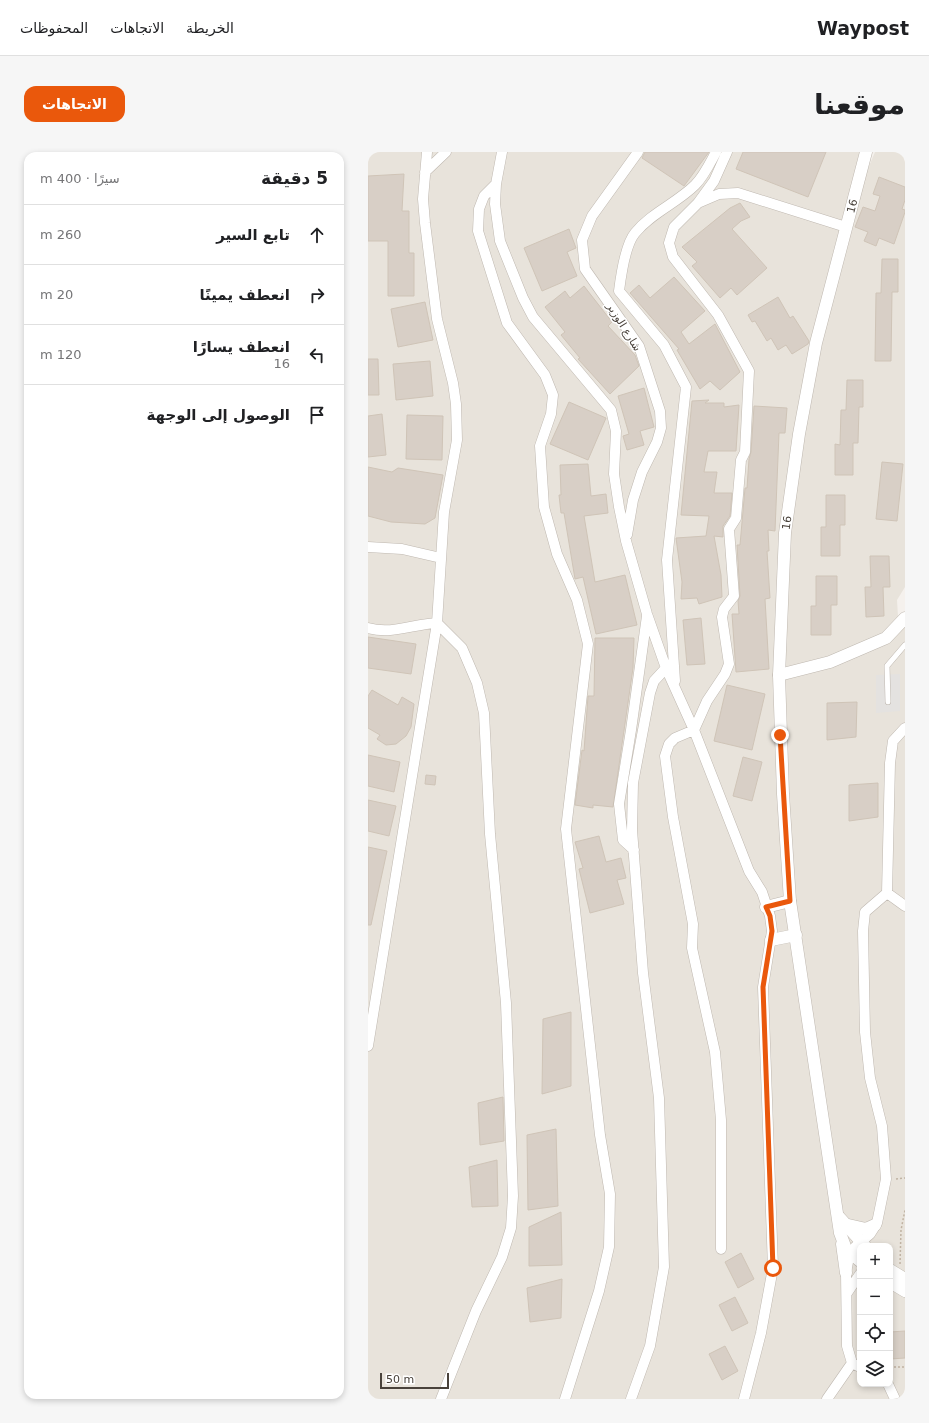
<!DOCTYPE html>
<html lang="ar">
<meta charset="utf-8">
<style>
:root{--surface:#fff;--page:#f6f6f6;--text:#202124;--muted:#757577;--line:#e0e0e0;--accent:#ea580c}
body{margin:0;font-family:"DejaVu Sans","Noto Sans Arabic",sans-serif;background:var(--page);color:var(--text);direction:rtl}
.controls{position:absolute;right:12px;bottom:12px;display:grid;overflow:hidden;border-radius:8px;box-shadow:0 2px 6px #0003}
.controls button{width:36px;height:36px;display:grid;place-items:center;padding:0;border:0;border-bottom:1px solid var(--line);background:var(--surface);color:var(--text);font:20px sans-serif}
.scale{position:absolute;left:12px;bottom:10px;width:69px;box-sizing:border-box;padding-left:4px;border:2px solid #49423b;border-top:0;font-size:11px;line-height:14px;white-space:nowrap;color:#49423b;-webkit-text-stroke:3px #fff;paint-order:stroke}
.stop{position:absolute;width:12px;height:12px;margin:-9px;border:3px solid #ea580c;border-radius:50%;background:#fff}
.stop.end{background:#ea580c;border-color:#fff;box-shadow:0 1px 4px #0008}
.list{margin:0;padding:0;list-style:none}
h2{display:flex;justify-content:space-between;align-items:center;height:52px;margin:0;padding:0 16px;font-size:17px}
h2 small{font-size:13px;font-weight:400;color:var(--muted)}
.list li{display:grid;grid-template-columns:26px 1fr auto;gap:12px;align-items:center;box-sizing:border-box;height:60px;padding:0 16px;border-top:1px solid var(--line)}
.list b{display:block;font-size:15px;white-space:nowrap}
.list p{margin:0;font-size:13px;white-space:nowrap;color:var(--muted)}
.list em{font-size:13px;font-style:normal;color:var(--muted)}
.icon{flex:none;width:22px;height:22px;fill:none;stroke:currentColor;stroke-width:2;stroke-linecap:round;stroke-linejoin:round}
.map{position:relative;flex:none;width:537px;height:1247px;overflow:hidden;direction:ltr;border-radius:12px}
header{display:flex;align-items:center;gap:24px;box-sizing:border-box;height:56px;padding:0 20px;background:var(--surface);border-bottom:1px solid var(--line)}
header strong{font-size:19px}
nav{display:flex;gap:22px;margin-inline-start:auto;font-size:14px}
.intro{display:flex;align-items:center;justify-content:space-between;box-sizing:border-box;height:96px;padding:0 24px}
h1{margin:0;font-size:28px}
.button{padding:10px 18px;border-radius:12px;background:var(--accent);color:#fff;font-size:14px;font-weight:700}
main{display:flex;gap:24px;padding:0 24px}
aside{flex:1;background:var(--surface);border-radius:12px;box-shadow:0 2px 6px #0003}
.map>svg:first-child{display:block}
.residential{fill:#e8e3db;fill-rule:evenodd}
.parking{fill:#e4e2e0}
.building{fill:#d8cfc6;stroke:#cfc4b7}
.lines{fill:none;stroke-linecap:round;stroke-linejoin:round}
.service-casing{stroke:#bfb8b0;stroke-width:6}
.minor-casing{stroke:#bfb8b0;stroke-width:11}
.tertiary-casing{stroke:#bfb8b0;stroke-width:13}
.path{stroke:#c0b3a3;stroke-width:1.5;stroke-dasharray:2 2;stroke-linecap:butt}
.service{stroke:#fff;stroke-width:5}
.minor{stroke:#fff;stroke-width:10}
.tertiary{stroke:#fff;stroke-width:12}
.route{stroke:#ea580c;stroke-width:5}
.labels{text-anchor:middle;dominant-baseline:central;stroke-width:3;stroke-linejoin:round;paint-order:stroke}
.street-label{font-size:11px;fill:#49423b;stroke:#fff}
</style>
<header>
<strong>Waypost</strong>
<nav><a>الخريطة</a><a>الاتجاهات</a><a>المحفوظات</a></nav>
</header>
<div class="intro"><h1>موقعنا</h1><a class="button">الاتجاهات</a></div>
<main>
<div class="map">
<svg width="537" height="1247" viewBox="0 0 537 1247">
<rect width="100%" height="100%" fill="#f5f1ed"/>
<path class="residential" d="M0 0H496L498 21 507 0H537V435L529 448 531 481 537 475V1247H0ZM492 1094H522V1232H492Z"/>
<path class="parking" d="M532 522V559L508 561V523Z"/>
<path class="building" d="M277 0H341L316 34 274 6Z
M375 0H458L440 45 368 17Z
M36 22 34 59H41V101H46V144H20V89H0V24Z
M511 25 537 35V48L534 57 537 58V60L526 92 511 86 508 94 496 89 500 80 487 75 495 55 507 59 512 44 505 42Z
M372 51 382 65 373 69 364 77 399 116 369 143 363 136 352 146 324 114 329 110 314 95 362 56Z
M201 77 208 96 199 100 209 124 174 139 156 96Z
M514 107H530V140H524L523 209H507L508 141H513Z
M306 125 337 159 313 180 321 192 347 172 372 220 352 238 342 229 332 237 309 198 311 197 262 141 271 133 282 146Z
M216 134 244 170 240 174 267 203 271 214 242 242 210 207 212 206 193 183 197 180 177 155 197 139 202 146Z
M410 145 422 166 425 164 441 189 440 192 424 202 418 193 410 198 403 186 399 189 387 169 384 170 380 163Z
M57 150 65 188 30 195 23 157Z
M0 207H10L11 243H0Z
M62 209 65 244 28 248 25 212Z
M479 228H495V255H491L490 291H485V323H467V292L472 293 473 258H478Z
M276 236 286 275 272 279 276 293 259 298 255 284 261 282 250 244Z
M341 248 337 251H356V255L371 253 368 299H340L336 320H349L346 341H364L362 364 355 374V385L346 384 353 423 354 445 331 452 329 446 313 447 314 430 308 386 338 384 341 364 313 363 324 249Z
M201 250 238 266 220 308 182 292Z
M386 254 419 256 417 281H411L407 379 400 378 401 399H399L402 446 397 447 401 517 368 520 364 462H371L370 449 372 444 369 393H372L377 336H379L381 307 383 300Z
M14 262 18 303 0 305V264Z
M39 263 75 264 74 308 38 307Z
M514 310 535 312 529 369 508 367Z
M220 312 223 344 238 342 240 361 216 364 227 430 257 423 269 473 228 482 215 425 207 427 196 361H193L191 343H193L192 313Z
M0 315 24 320 30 316 75 323 67 366 57 372 23 370 0 364Z
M458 343H477V373H472V404H453V375H458Z
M502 404H521L522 435H515L516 464 498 465 497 435H503Z
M448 424H469V453H463V483H443V454H448Z
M333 466 337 512 319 513 315 468Z
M0 485 48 492 43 522 0 516Z
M227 486H266L265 516 245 655 225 653V656L207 653 214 598 216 599 220 544H226Z
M359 533 397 542 384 598 346 589Z
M4 538 30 553 34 545 46 552 43 575 38 584 28 592 18 593 9 587 12 583 0 576V544Z
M489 550 488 585 459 588V551Z
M0 603 32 610 26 640 0 634Z
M375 605 394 610 384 649 365 644Z
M58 623 68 624 67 633 57 632Z
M510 631V665L481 669V633Z
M0 648 28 654 21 684 0 679Z
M231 684 238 710 253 706 258 726 249 728 256 752 222 761 211 717 215 716 207 690Z
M0 695 19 699 3 773H0Z
M203 860V934L174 942 175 867Z
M135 945 136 989 112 993 110 951Z
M188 977 190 1054 160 1058 159 983Z
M129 1008 130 1054 104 1055 101 1015Z
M193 1060 194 1113 161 1114V1075Z
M373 1101 386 1127 370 1136 357 1110Z
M194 1127 193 1166 162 1170 159 1136Z
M367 1145 380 1171 364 1179 351 1153Z
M537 1179V1206L522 1207V1180Z
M357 1194 370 1219 354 1228 341 1202Z"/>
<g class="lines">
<defs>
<path id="service" d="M520 550 519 514 537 493"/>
<path id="minor" d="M57 20 78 0
M128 32 134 0
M330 51 346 29 359 0
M259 383 265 348 274 320 289 290 293 276 292 259 271 194 217 117 214 88 224 64 270 0
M0 395 34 397 73 406
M0 476C24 483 45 472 69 471L94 496 109 531 116 561 122 682 138 851 145 1044 143 1076 134 1105 108 1159 73 1247
M307 529 299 408 318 235 296 193 251 139C253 123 257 93 267 81 283 61 309 51 327 33 336 24 342 11 348 0
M266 698 255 688 251 652 263 578 279 464
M519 741 537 754
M0 894 69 471 76 360 89 288 88 252 85 231 69 167 57 71 55 47 59 0
M353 1097V968L347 900 324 796 325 772 305 665 297 604 301 592 307 586 326 578 339 549 357 522 361 512 354 465 356 457 366 444 361 377 368 366 373 308 377 300 381 219 350 163 305 105 301 91 306 75 330 51 351 42 370 41 478 75
M479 1141 492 1122
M492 1215 484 1211 479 1194 478 1121 480 1110 487 1095 502 1082 509 1071 518 1027 514 974 502 926 497 880 495 779 497 760 519 741 522 611 525 589 537 576
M520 1232 527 1247
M197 1247 231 1139 241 1095 242 1042 232 983 198 677 220 492 209 448 189 402 176 355 172 294 183 262 185 243 177 223 139 171 110 79 111 57 116 44 128 32 127 52 132 89 155 146 165 165 243 258 248 279 246 322 251 355 258 389 279 462 298 516 326 578 381 719 394 740 402 764 404 779 395 835 405 1116 393 1181 376 1247
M263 1247 282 1194 296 1115 291 946 275 821 264 678 265 631 282 541 286 529 298 516
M459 1247 484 1211"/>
<g id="tertiary">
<path d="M411 523 462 510 518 486 537 466"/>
<path d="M398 755 422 749"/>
<path d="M403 788 428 783"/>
<path d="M471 1065 497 1094"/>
<path d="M476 1072 498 1077 507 1073"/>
<path d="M474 1092 478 1121"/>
<path id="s1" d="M492 1109 478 1097 472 1081 422 749 415 642 411 523 417 381 431 282 448 191 498 0"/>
<path d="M522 1118 537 1127"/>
<path d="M522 1130 537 1139"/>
</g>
</defs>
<use href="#service" class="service-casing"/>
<use href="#minor" class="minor-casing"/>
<use href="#tertiary" class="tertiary-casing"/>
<path class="path" d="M528 1027 537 1026
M532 1112 533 1078 537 1058
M522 1215H537"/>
<use href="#service" class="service"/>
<use href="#minor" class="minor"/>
<use href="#tertiary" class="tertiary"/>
</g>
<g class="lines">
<path class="route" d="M405 1116 395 835 404 779 402 764 398 755 422 749 412 583"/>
</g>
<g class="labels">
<g class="street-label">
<text stroke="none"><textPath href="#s1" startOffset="1074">16</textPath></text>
<text transform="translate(256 175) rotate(58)">شارع الوزير</text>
<text stroke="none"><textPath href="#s1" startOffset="750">16</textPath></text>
</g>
</g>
</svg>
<div class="controls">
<button>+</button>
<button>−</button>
<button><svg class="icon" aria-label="locate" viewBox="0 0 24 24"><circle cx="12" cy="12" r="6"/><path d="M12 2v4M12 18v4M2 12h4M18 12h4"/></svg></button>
<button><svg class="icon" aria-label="layers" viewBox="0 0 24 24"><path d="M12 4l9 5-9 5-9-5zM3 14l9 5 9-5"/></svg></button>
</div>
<div class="scale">50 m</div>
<div class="stop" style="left:405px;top:1116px"></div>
<div class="stop end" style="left:412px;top:583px"></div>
</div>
<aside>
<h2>5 دقيقة<small>سيرًا · 400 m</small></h2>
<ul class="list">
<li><svg class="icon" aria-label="ahead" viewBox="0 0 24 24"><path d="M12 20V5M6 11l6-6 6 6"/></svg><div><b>تابع السير</b></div><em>260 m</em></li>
<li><svg class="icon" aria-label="right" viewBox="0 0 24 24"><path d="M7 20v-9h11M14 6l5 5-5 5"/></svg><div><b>انعطف يمينًا</b></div><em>20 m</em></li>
<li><svg class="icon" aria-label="left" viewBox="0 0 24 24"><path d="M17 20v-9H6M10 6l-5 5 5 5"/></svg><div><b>انعطف يسارًا</b><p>16</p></div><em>120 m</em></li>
<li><svg class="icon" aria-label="arrive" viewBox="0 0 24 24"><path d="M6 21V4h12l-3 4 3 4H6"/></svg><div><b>الوصول إلى الوجهة</b></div></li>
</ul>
</aside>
</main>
